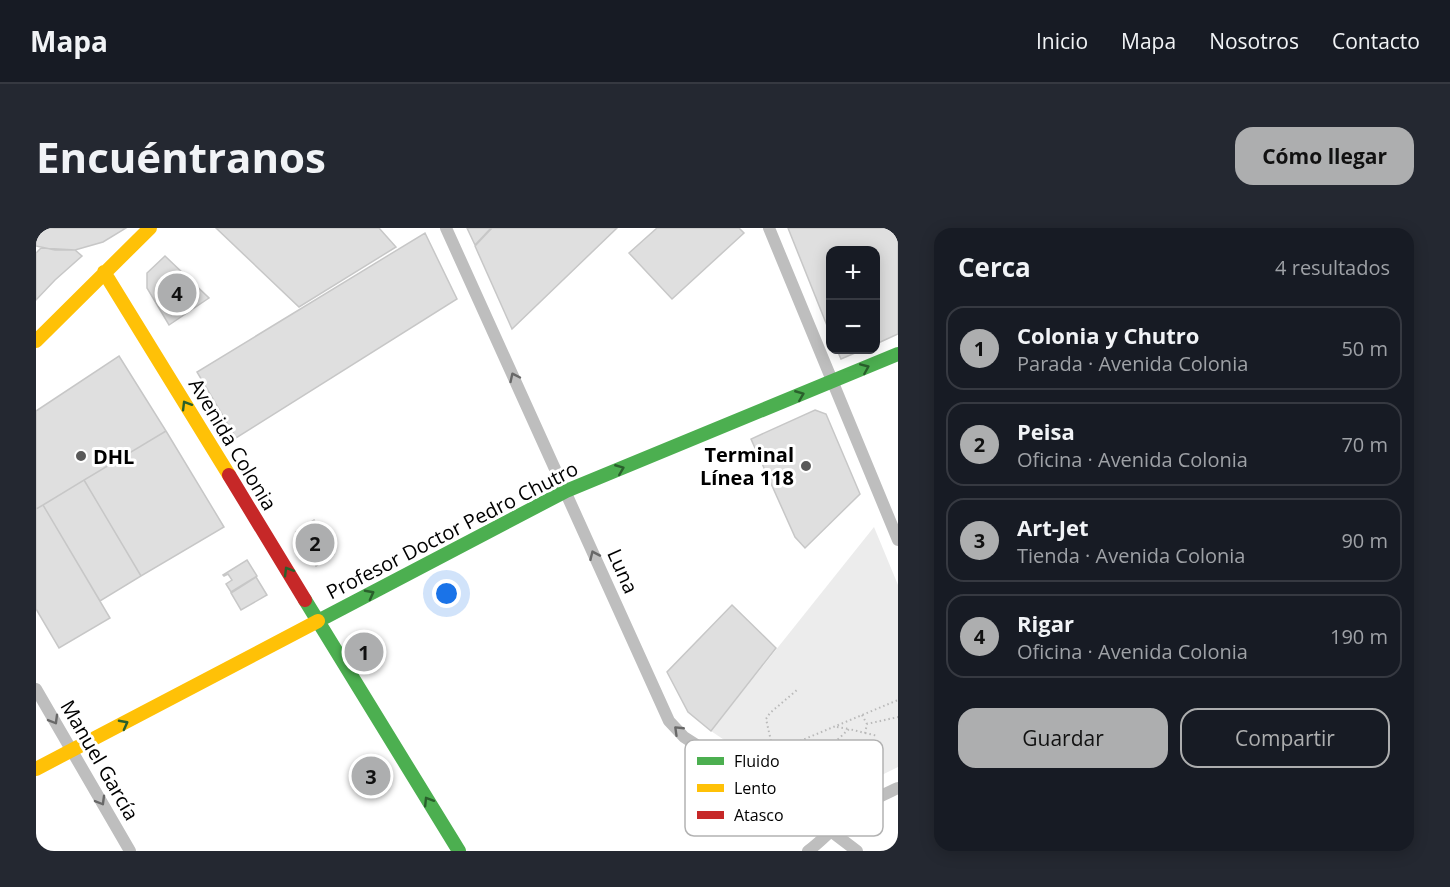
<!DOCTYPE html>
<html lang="es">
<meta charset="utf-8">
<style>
:root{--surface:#171b24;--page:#242831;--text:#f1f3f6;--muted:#9ea1a6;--line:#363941;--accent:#adaeaf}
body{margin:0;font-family:"Open Sans",sans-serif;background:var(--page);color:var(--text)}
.controls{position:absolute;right:18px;top:18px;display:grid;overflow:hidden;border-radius:12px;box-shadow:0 3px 15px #0003}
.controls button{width:54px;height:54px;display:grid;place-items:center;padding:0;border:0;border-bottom:2px solid var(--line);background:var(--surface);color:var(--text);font:30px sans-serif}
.you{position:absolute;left:411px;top:366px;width:21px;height:21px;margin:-15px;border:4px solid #fff;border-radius:50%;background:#1a73e8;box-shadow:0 0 0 9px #1a73e833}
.badge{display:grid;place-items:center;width:39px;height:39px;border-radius:50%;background:var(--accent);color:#111;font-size:20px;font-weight:700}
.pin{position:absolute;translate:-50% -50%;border:3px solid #fff;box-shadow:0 2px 6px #0006}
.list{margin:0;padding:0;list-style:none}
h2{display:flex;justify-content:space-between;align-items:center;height:78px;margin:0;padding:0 24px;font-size:26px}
h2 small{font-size:20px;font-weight:400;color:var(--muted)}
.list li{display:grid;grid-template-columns:39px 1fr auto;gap:18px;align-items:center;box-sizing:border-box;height:84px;margin:0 12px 12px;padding:0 12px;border:2px solid var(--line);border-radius:18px}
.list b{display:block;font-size:22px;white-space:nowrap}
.list p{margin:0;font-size:20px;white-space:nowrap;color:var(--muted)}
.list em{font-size:20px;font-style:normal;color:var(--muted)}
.actions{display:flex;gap:12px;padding:18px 24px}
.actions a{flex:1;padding:14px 0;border:2px solid var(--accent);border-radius:18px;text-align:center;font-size:21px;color:var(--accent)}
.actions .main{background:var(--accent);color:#111}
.map{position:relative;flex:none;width:862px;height:623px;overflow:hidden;border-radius:18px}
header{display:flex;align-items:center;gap:36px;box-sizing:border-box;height:84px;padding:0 30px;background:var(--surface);border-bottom:2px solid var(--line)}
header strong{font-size:28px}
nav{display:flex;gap:33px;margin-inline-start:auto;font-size:21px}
.intro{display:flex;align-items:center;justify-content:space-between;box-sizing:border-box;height:144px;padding:0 36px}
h1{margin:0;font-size:42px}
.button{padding:15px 27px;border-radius:18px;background:var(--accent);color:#111;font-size:21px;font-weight:700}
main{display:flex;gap:36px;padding:0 36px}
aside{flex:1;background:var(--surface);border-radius:18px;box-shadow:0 3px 15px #0003}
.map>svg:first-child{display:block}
.green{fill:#ececec}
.building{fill:#dfdfdf;stroke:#c7c7c7;stroke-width:1.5}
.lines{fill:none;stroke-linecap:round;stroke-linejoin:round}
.path{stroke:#b9b9b9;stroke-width:2;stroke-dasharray:1.5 3;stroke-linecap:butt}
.street{stroke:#bebebe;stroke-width:12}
.fast{stroke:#4caf50;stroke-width:14}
.slow{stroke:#ffc107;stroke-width:14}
.jam{stroke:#c62828;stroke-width:14}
.oneway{stroke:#2a602c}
.oneway2{stroke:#686868}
.poi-dot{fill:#595959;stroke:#fff;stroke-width:2}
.labels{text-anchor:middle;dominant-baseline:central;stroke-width:6;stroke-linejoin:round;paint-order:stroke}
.street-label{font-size:20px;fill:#000;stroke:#fff}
.poi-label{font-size:20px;font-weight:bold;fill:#000;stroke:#fff;text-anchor:end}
.key{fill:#fff;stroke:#b2b2b2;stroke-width:1.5}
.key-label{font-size:16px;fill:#000}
</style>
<header>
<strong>Mapa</strong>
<nav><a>Inicio</a><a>Mapa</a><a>Nosotros</a><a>Contacto</a></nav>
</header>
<div class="intro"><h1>Encuéntranos</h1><a class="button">Cómo llegar</a></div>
<main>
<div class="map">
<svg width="862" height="623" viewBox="0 0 862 623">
<rect width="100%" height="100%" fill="#fff"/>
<path class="green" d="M838 299 862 357V539L795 572 780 574 675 503Z"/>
<path class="building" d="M0 0H90L67 14 39 22H19L0 18Z
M180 0H343L360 19 263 79Z
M431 0H455L439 17Z
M456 0H581L476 101 439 18Z
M621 0H703L708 5 636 71 593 25Z
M752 0H862V106L840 116V22H794V105Z
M389 5 421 71 200 210 161 144Z
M5 20 39 22 46 28 19 52 0 72V25Z
M129 28 173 70 133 97 111 60V45Z
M801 122H826L805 131Z
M83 128 130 203 0 281V183Z
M779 182 790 186 824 266 769 320 759 309 715 211Z
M130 203 188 299 105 348 48 252Z
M48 252 105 348 64 373 7 277Z
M7 277 74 390 23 420 0 381V281Z
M278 292 298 326 280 338 260 304Z
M211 332 221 348 195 364 190 356 196 352 192 346 188 348 187 347Z
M220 349 231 367 205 382 195 365Z
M696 377 740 420 675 503 652 484 631 444Z"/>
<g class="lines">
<path class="path" d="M826 487 831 496
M801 499 813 501
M829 505 842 508
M738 526 730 491 734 485 761 462
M736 531 785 527 813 501 829 505 831 496 862 489
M728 543 740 523 862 472"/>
<path class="street" d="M410 0 633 493 648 509 796 604 821 623
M733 0 862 312
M0 461 94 623
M772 623C787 612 798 599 811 588 826 576 845 568 862 560"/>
<path class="fast" d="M269 372 423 623
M282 393 530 263 862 126"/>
<path class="slow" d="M68 44 193 247
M0 113 114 0
M0 541 282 393"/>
<path class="jam" d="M193 247 269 372"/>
</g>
<defs><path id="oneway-chevron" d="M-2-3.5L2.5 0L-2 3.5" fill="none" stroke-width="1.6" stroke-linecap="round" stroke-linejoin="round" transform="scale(1.5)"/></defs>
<g class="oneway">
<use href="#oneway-chevron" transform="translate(829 140) rotate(-23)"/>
<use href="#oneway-chevron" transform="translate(764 167) rotate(-22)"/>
<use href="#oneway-chevron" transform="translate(150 177) rotate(-121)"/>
<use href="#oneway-chevron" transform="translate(584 241) rotate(-22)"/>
<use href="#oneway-chevron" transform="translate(252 343) rotate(-121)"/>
<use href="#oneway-chevron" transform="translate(334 366) rotate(-28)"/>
<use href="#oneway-chevron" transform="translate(88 496) rotate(-28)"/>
<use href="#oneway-chevron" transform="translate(392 573) rotate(-122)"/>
</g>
<g class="oneway2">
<use href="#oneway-chevron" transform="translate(478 149) rotate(-115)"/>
<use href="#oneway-chevron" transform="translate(558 327) rotate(-114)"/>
<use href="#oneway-chevron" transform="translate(18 492) rotate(60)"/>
<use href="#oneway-chevron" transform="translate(642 502) rotate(-136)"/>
<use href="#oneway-chevron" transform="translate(65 573) rotate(60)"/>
</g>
<g class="poi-dot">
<circle cx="45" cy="228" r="6"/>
<circle cx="770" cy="238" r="6"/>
</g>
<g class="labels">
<g class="street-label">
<text transform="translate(197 216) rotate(59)">Avenida Colonia</text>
<text transform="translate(416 302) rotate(-27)">Profesor Doctor Pedro Chutro</text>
<text transform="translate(587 343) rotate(66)">Luna</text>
<text transform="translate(64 532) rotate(60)">Manuel García</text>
</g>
<g class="poi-label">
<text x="758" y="226">Terminal<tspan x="758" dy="23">Línea 118</tspan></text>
<text x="57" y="228" text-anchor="start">DHL</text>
</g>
</g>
<rect x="649" y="512" width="198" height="96" rx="9" class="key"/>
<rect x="661" y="529" width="27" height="8" fill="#4caf50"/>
<rect x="661" y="556" width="27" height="8" fill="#ffc107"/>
<rect x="661" y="583" width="27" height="8" fill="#c62828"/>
<g class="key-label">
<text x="698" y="539">Fluido</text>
<text x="698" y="566">Lento</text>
<text x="698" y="593">Atasco</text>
</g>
</svg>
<div class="controls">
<button>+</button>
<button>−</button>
</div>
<div class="you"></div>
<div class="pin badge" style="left:328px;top:424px">1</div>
<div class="pin badge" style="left:279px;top:315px">2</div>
<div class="pin badge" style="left:335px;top:548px">3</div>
<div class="pin badge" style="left:141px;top:65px">4</div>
</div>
<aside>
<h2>Cerca<small>4 resultados</small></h2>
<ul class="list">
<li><span class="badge">1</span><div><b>Colonia y Chutro</b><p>Parada · Avenida Colonia</p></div><em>50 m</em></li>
<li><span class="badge">2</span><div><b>Peisa</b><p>Oficina · Avenida Colonia</p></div><em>70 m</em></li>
<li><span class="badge">3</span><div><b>Art-Jet</b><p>Tienda · Avenida Colonia</p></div><em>90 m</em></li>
<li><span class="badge">4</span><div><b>Rigar</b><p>Oficina · Avenida Colonia</p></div><em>190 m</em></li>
</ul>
<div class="actions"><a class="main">Guardar</a><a>Compartir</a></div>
</aside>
</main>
